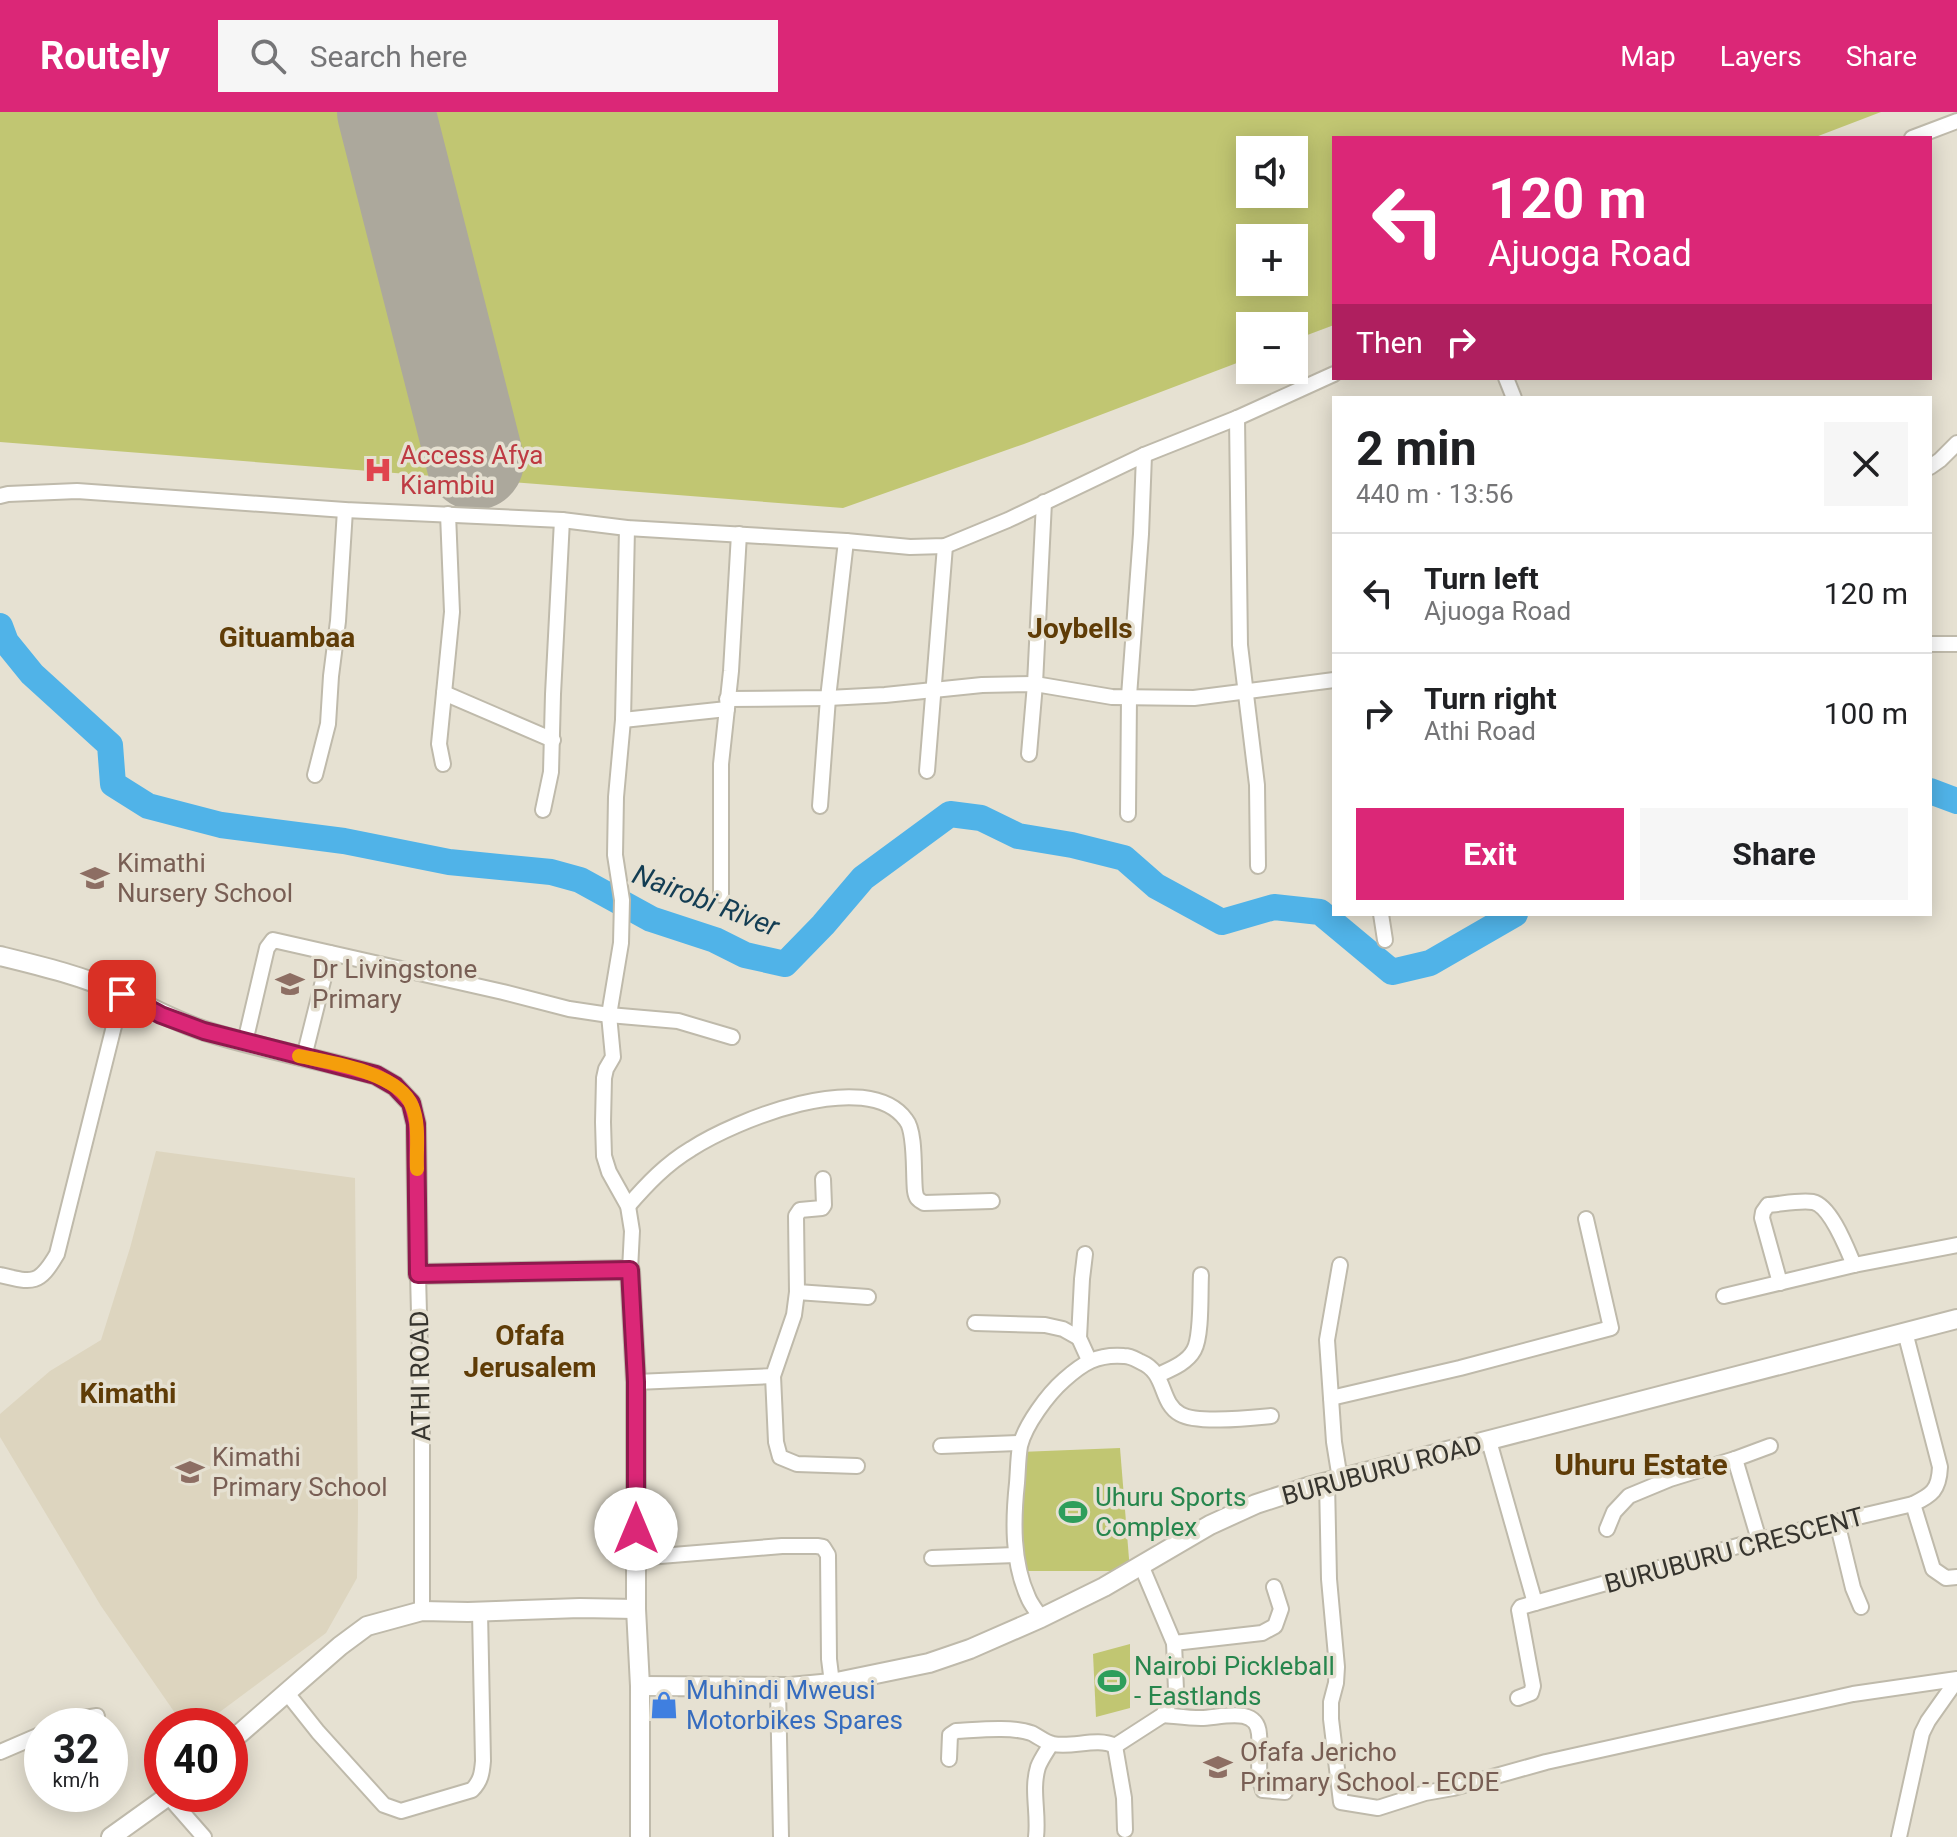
<!DOCTYPE html>
<meta charset="utf-8">
<style>
body{margin:0;font-family:Roboto,sans-serif;background:#f6f6f6;color:#202124;height:100vh;display:flex;flex-direction:column;font-size:30px;white-space:nowrap}
*{box-sizing:border-box;margin:0}
p{font-size:26px;color:#757577}
.icon{flex:none;width:44px;height:44px;fill:none;stroke:currentColor;stroke-width:2;stroke-linecap:round;stroke-linejoin:round}
.map{position:relative;flex:1;overflow:hidden}
.panel{position:absolute;left:1332px;top:284px;width:600px;height:520px;display:flex;flex-direction:column;background:#fff;border-radius:0px;box-shadow:0 4px 20px #0003}
.panel>*{flex:none}
.top-card{position:absolute;left:1332px;top:24px;width:600px;height:244px;border-radius:0px;box-shadow:0 4px 20px #0003;background:#db2777;color:#fff;overflow:hidden}
.tools{position:absolute;left:1236px;top:24px;display:grid;gap:16px}
.tools a{display:grid;place-items:center;width:72px;height:72px;border-radius:0px;background:#fff;box-shadow:0 4px 20px #0003;font-size:40px}
.speed{position:absolute;left:24px;top:1596px;display:flex;gap:16px;font-size:40px;font-weight:700;text-align:center}
.speed>*{display:grid;place-content:center;width:104px;height:104px;border-radius:50%;background:#fff;box-shadow:0 4px 20px #0003;line-height:1}
.speed small{font-size:20px;font-weight:400}
.speed .limit{border:12px solid #d22;background:#fff;color:#111}
.pin{position:absolute;display:grid;place-items:center;width:68px;height:68px;color:#fff;margin:-34px;border-radius:16px;box-shadow:0 4px 12px #0006}
.me{position:absolute;width:88px;margin:-44px;rotate:0deg;stroke-linejoin:round;filter:drop-shadow(0 0 6px #0008)}
.turn{display:flex;align-items:center;gap:28px;height:168px;padding:0 24px;font-size:36px}
.turn .icon{width:104px;height:104px;stroke-width:2.5}
.turn b{display:block;font-size:56px;line-height:68px}
.then{display:flex;align-items:center;height:76px;padding:0 24px;background:#0003;gap:16px;font-size:30px}
.round{display:grid;place-items:center;flex:none;width:84px;height:84px;border-radius:0px;background:#f6f6f6}
.head{display:flex;align-items:center;justify-content:space-between;height:136px;padding:0 24px}
h1{font-size:48px;font-weight:700;line-height:60px}
.button{display:flex;gap:16px;margin-top:auto;padding:16px 24px}
.button a{flex:1;height:92px;border-radius:0px;background:#db2777;color:#fff;font-size:32px;font-weight:700;line-height:92px;text-align:center}
.button a+a{background:#f6f6f6;color:#202124}
ul{padding:0;list-style:none}
li{display:flex;align-items:center;gap:24px;height:120px;padding:0 24px;border-top:2px solid #e0e0e0}
li div{flex:1}
li b{display:block;font-size:30px}
li em{font-style:normal}
header{display:flex;align-items:center;gap:48px;box-sizing:border-box;height:112px;padding:0 40px;background:#db2777;color:#fff}
header strong{font-size:38px}
nav{display:flex;gap:44px;margin-inline-start:auto;font-size:28px}
.search{width:560px;height:72px;background:#f6f6f6;display:flex;align-items:center;gap:20px;box-sizing:border-box;padding:0 28px;border-radius:0px;color:#757577;font-size:30px}
.map>svg:first-child{display:block}
.built{fill:#ddd5bf}
.green{fill:#c1c672;fill-rule:evenodd}
.lines{fill:none;stroke-linecap:round;stroke-linejoin:round}
.river{stroke:#50b3e8;stroke-width:26}
.runway{stroke:#aca89c;stroke-width:98}
.minor-casing{stroke:#bfbaab;stroke-width:18}
.tertiary-casing{stroke:#bfbaab;stroke-width:22}
.minor{stroke:#fff;stroke-width:14}
.tertiary{stroke:#fff;stroke-width:18}
.route-casing{stroke:#8e194d;stroke-width:20}
.route{stroke:#db2777;stroke-width:14}
.slow{stroke:#f59e0b;stroke-width:14}
.labels{text-anchor:middle;stroke-width:7;stroke-linejoin:round;paint-order:stroke}
.health-label{font-size:26px;fill:#be3a42;stroke:#e6e1d2;text-anchor:start}
.education-label{font-size:26px;fill:#785e54;stroke:#e6e1d2;text-anchor:start}
.street-label{font-size:26px;fill:#36342e;stroke:#e6e1d2}
.leisure-label{font-size:26px;fill:#27864d;stroke:#e6e1d2;text-anchor:start}
.shop-label{font-size:26px;fill:#366cbe;stroke:#e6e1d2;text-anchor:start}
.neighbourhood-label{font-size:28px;font-weight:bold;fill:#5f3c07;stroke:#e6e1d2}
.water-label{font-size:28px;font-style:italic;fill:#133d53;stroke:#e6e1d2}
.quarter-label{font-size:30px;font-weight:bold;fill:#5f3c07;stroke:#e6e1d2}
</style>
<header>
<strong>Routely</strong>
<div class="search"><svg class="icon" aria-label="search" viewBox="0 0 24 24"><circle cx="10" cy="10" r="6"/><path d="M15 15l6 6"/></svg>Search here</div>
<nav><a>Map</a><a>Layers</a><a>Share</a></nav>
</header>
<div class="map">
<svg width="1957" height="1725" viewBox="0 0 1957 1725">
<rect width="100%" height="100%" fill="#e6e1d2"/>
<path class="built" d="M156,1039L355,1066L358,1396L357,1466L326,1521L201,1614H184L101,1494L0,1325V1302L50,1259L101,1228L130,1136Z"/>
<g class="green">
<path d="M0,0H1881L1813,26H1334V213L1294,228V214H1250V246L1024,332L843,396L0,330ZM1250,38H1294V82H1250ZM1250,126H1294V170H1250Z"/>
<path d="M1120,1336L1130,1459H1020V1340Z"/>
<path d="M1130,1532V1596L1096,1605L1093,1542Z"/>
</g>
<g class="lines">
<g class="river">
<path d="M0,514L6,530L32,562L110,633L113,672L148,694L221,713L344,729L449,750L551,760L580,768L651,807L715,828L745,843L785,852L823,813L863,766L950,702L981,706L1018,724L1072,733L1124,746L1156,774L1222,810L1274,795L1320,800L1392,860L1430,851L1515,802"/>
<path d="M1930,679L1957,689"/>
</g>
<path class="runway" d="M386,0L475,349"/>
<defs>
<g id="minor">
<path d="M1912,26L1957,9"/>
<path d="M1506,266L1514,286"/>
<path d="M1237,306L1240,533L1257,673L1258,754"/>
<path d="M1930,355L1940,348L1957,331"/>
<path d="M0,384L8,382L77,379L345,398L562,408L627,416L846,429L910,435L945,434L1008,408L1144,343L1237,306L1334,262"/>
<path d="M627,416L623,608L616,685L615,743L622,788L621,831L609,903L613,945L606,957L604,966L603,1010L604,1044L609,1060L628,1094L632,1119L630,1158"/>
<path d="M1930,532H1957"/>
<path d="M444,581L553,628"/>
<path d="M727,587L828,586L885,583L982,573L1035,572L1112,585L1194,586L1334,568"/>
<path d="M623,608L727,597"/>
<path d="M1029,642L1035,572L1044,390"/>
<path d="M443,652L439,632L452,500L448,402"/>
<path d="M927,659L945,434"/>
<path d="M315,663L328,612L331,564L338,509L345,398"/>
<path d="M820,694L828,586L846,429"/>
<path d="M543,698L551,660L553,582L562,408"/>
<path d="M1128,702L1129,584L1141,422L1144,343"/>
<path d="M721,783V652L731,559L739,422"/>
<path d="M1381,802L1385,828"/>
<path d="M245,930L267,836L273,828L503,880L569,897L609,903L678,909L732,925"/>
<path d="M304,945L330,841"/>
<path d="M628,1094C647,1072 666,1052 691,1037C734,1009 867,954 906,1008C916,1020 913,1061 915,1079C916,1086 918,1088 924,1091L992,1089"/>
<path d="M1085,1142L1082,1167L1079,1226L1089,1248"/>
<path d="M1340,1153L1327,1228L1334,1330L1340,1367"/>
<path d="M418,1162L422,1321V1499"/>
<path d="M0,1163C33,1171 39,1173 57,1142L122,882"/>
<path d="M1780,1171L1762,1106L1763,1100L1768,1093C1782,1092 1799,1088 1813,1090C1831,1094 1847,1137 1854,1153"/>
<path d="M797,1180L796,1104L800,1098L822,1096L824,1093L823,1067"/>
<path d="M1724,1184L1854,1153L1957,1133"/>
<path d="M975,1211L1045,1213L1063,1217L1079,1226"/>
<path d="M1158,1263C1171,1257 1187,1251 1194,1238C1202,1224 1200,1180 1201,1163"/>
<path d="M773,1264L776,1330L780,1345L797,1352L857,1354"/>
<path d="M636,1270L773,1264L794,1203L797,1180L868,1185"/>
<path d="M1331,1286L1460,1256L1611,1216L1586,1107"/>
<path d="M1489,1329L1535,1491L1759,1428L1913,1392C1932,1383 1939,1378 1940,1355L1905,1220"/>
<path d="M941,1334L1020,1331"/>
<path d="M1735,1347L1770,1334"/>
<path d="M1327,1370L1329,1467L1337,1555L1336,1571L1331,1590V1607L1341,1690L1378,1696L1425,1681L1453,1676L1546,1650L1853,1582L1957,1567"/>
<path d="M1913,1392L1933,1457L1946,1466L1957,1465"/>
<path d="M1837,1410L1853,1476L1861,1495"/>
<path d="M1607,1417L1614,1400L1629,1384L1670,1367L1735,1347L1759,1428"/>
<path d="M636,1446L782,1434H817L823,1435L828,1443L829,1547L832,1571"/>
<path d="M932,1446L1016,1443"/>
<path d="M1041,1506C1037,1499 1031,1493 1028,1485C1012,1450 1013,1408 1017,1371C1018,1359 1018,1346 1020,1334C1025,1313 1048,1282 1064,1268C1083,1251 1097,1242 1124,1244C1131,1244 1135,1247 1141,1250C1167,1261 1159,1290 1180,1302C1197,1312 1250,1306 1271,1304"/>
<path d="M1174,1531L1262,1521L1275,1514L1281,1497L1274,1475"/>
<path d="M778,1576L781,1725"/>
<path d="M287,1581L318,1620L384,1693L401,1699L472,1678C481,1669 482,1661 483,1649L480,1500"/>
<path d="M1518,1586L1531,1581L1533,1574L1519,1498L1521,1495L1535,1491"/>
<path d="M1163,1603C1175,1604 1188,1606 1201,1606C1219,1606 1257,1593 1259,1622C1261,1641 1256,1661 1263,1678L1285,1680"/>
<path d="M62,1614L84,1606L97,1604"/>
<path d="M1115,1634L1124,1686L1125,1718"/>
<path d="M0,1640L42,1622"/>
<path d="M949,1647L950,1623L956,1619C977,1618 1011,1614 1031,1621C1038,1624 1046,1631 1053,1632C1073,1636 1097,1625 1115,1634L1163,1603L1176,1578L1174,1531L1141,1453"/>
<path d="M168,1684L204,1725"/>
<path d="M1036,1725C1039,1701 1031,1678 1038,1655C1041,1647 1047,1639 1051,1632"/>
<path d="M1899,1725L1922,1621L1928,1609L1957,1568"/>
</g>
<g id="tertiary">
<path d="M0,844C41,854 83,864 122,882C150,895 176,910 205,919C261,937 320,947 376,963L395,974L411,991L416,1012L418,1162L630,1158L636,1270V1497L640,1574V1725"/>
<path d="M640,1574L790,1575L832,1571L929,1551L970,1537L1041,1506L1104,1475L1210,1413L1256,1392L1308,1375L1957,1207"/>
<path d="M230,1630L340,1534L367,1514L422,1499L468,1500L580,1496L636,1497"/>
<path d="M111,1725L171,1682"/>
</g>
</defs>
<use href="#minor" class="minor-casing"/>
<use href="#tertiary" class="tertiary-casing"/>
<use href="#minor" class="minor"/>
<use href="#tertiary" class="tertiary"/>
</g>
<g class="lines">
<defs>
<path id="route" d="M122,882L161,903L204,919L376,963L395,974L411,991L416,1012L418,1162L630,1158L636,1270V1417"/>
</defs>
<use href="#route" class="route-casing"/>
<use href="#route" class="route"/>
<path class="slow" d="M299,944C331,951 398,960 412,994C420,1013 416,1037 417,1057"/>
</g>
<defs>
<symbol id="hospital-bare" viewBox="-9 -9 18 18"><path d="M-5-5h3v3.5h4V-5h3V5h-3V1.5h-4V5h-3Z" fill="#e0444e" stroke="#e6e1d2" stroke-width="2.5" paint-order="stroke"/></symbol>
<symbol id="school-bare" viewBox="-9 -9 18 18"><path d="M0-5L7-2L0 1L-7-2ZM-4 1L0 2.5L4 1V4Q0 6-4 4Z" fill="#8d6e63" stroke="#e6e1d2" stroke-width="2.5" paint-order="stroke"/></symbol>
<symbol id="stadium-bare" viewBox="-9 -9 18 18"><path d="M0-5a6.5 5 0 1 0 0 10a6.5 5 0 1 0 0-10ZM-3.5-1.8h7v3.6h-7Z" fill="#2e9e5b" stroke="#e6e1d2" stroke-width="2.5" paint-order="stroke"/></symbol>
<symbol id="shop-bare" viewBox="-9 -9 18 18"><path d="M-5-2.5h2.3a2.7 3.5 0 0 1 5.4 0H5L5.5 6h-11ZM-1.5-2.5h3a1.5 2.3 0 0 0-3 0Z" fill="#3f7fe0" stroke="#e6e1d2" stroke-width="2.5" paint-order="stroke"/></symbol>
</defs>
<g fill-rule="evenodd">
<use href="#hospital-bare" x="358" y="338" width="40" height="40"/>
<use href="#school-bare" x="75" y="746" width="40" height="40"/>
<use href="#school-bare" x="270" y="852" width="40" height="40"/>
<use href="#school-bare" x="170" y="1340" width="40" height="40"/>
<use href="#stadium-bare" x="1053" y="1380" width="40" height="40"/>
<use href="#stadium-bare" x="1092" y="1549" width="40" height="40"/>
<use href="#shop-bare" x="644" y="1573" width="40" height="40"/>
<use href="#school-bare" x="1198" y="1635" width="40" height="40"/>
</g>
<g class="labels">
<g class="health-label">
<text x="400" y="352">Access Afya<tspan x="400" dy="30">Kiambiu</tspan></text>
</g>
<g class="education-label">
<text x="117" y="760">Kimathi<tspan x="117" dy="30">Nursery School</tspan></text>
<text x="312" y="866">Dr Livingstone<tspan x="312" dy="30">Primary</tspan></text>
<text x="212" y="1354">Kimathi<tspan x="212" dy="30">Primary School</tspan></text>
<text x="1240" y="1649">Ofafa Jericho<tspan x="1240" dy="30">Primary School - ECDE</tspan></text>
</g>
<g class="street-label">
<text transform="translate(420 1264) rotate(-91)" y="9">ATHI ROAD</text>
<text transform="translate(1382 1358) rotate(-15)" y="9">BURUBURU ROAD</text>
<text transform="translate(1734 1438) rotate(-15)" y="9">BURUBURU CRESCENT</text>
</g>
<g class="leisure-label">
<text x="1095" y="1394">Uhuru Sports<tspan x="1095" dy="30">Complex</tspan></text>
<text x="1134" y="1563">Nairobi Pickleball<tspan x="1134" dy="30">- Eastlands</tspan></text>
</g>
<g class="shop-label">
<text x="686" y="1587">Muhindi Mweusi<tspan x="686" dy="30">Motorbikes Spares</tspan></text>
</g>
<g class="neighbourhood-label">
<text x="1080" y="526">Joybells</text>
<text x="287" y="535">Gituambaa</text>
<text x="530" y="1233">Ofafa<tspan x="530" dy="32">Jerusalem</tspan></text>
<text x="128" y="1291">Kimathi</text>
</g>
<g class="water-label">
<text transform="translate(706 788) rotate(21)" y="10">Nairobi River</text>
</g>
<g class="quarter-label">
<text x="1641" y="1363">Uhuru Estate</text>
</g>
</g>
</svg>
<div class="tools">
<a><svg class="icon" aria-label="sound" viewBox="0 0 24 24"><path d="M4 9h4l5-4v14l-5-4H4zM17 9q2 3 0 6"/></svg></a>
<a>+</a>
<a>−</a>
</div>
<div class="speed"><div>32<small>km/h</small></div><div class="limit">40</div></div>
<div class="pin" style="left:122px;top:882px;background:#d93025"><svg class="icon" aria-label="arrive" viewBox="0 0 24 24"><path d="M6 21V4h12l-3 4 3 4H6"/></svg></div>
<svg class="me" style="left:636px;top:1417px" viewBox="-20 -20 40 40"><circle r="19" fill="#fff"/><path d="M0-13L10 11 0 6-10 11z" fill="#db2777"/></svg>
<div class="top-card">
<div class="turn"><svg class="icon" aria-label="left" viewBox="0 0 24 24"><path d="M17 20v-9H6M10 6l-5 5 5 5"/></svg><div><b>120 m</b>Ajuoga Road</div></div>
<div class="then">Then<svg class="icon" aria-label="right" viewBox="0 0 24 24"><path d="M7 20v-9h11M14 6l5 5-5 5"/></svg></div>
</div>
<section class="panel">
<div class="head"><div><h1>2 min</h1><p>440 m · 13:56</p></div><a class="round"><svg class="icon" aria-label="close" viewBox="0 0 24 24"><path d="M6 6l12 12M18 6L6 18"/></svg></a></div>
<ul>
<li><svg class="icon" aria-label="left" viewBox="0 0 24 24"><path d="M17 20v-9H6M10 6l-5 5 5 5"/></svg><div><b>Turn left</b><p>Ajuoga Road</p></div><em>120 m</em></li>
<li><svg class="icon" aria-label="right" viewBox="0 0 24 24"><path d="M7 20v-9h11M14 6l5 5-5 5"/></svg><div><b>Turn right</b><p>Athi Road</p></div><em>100 m</em></li>
</ul>
<div class="button"><a>Exit</a><a>Share</a></div>
</section>
</div>
